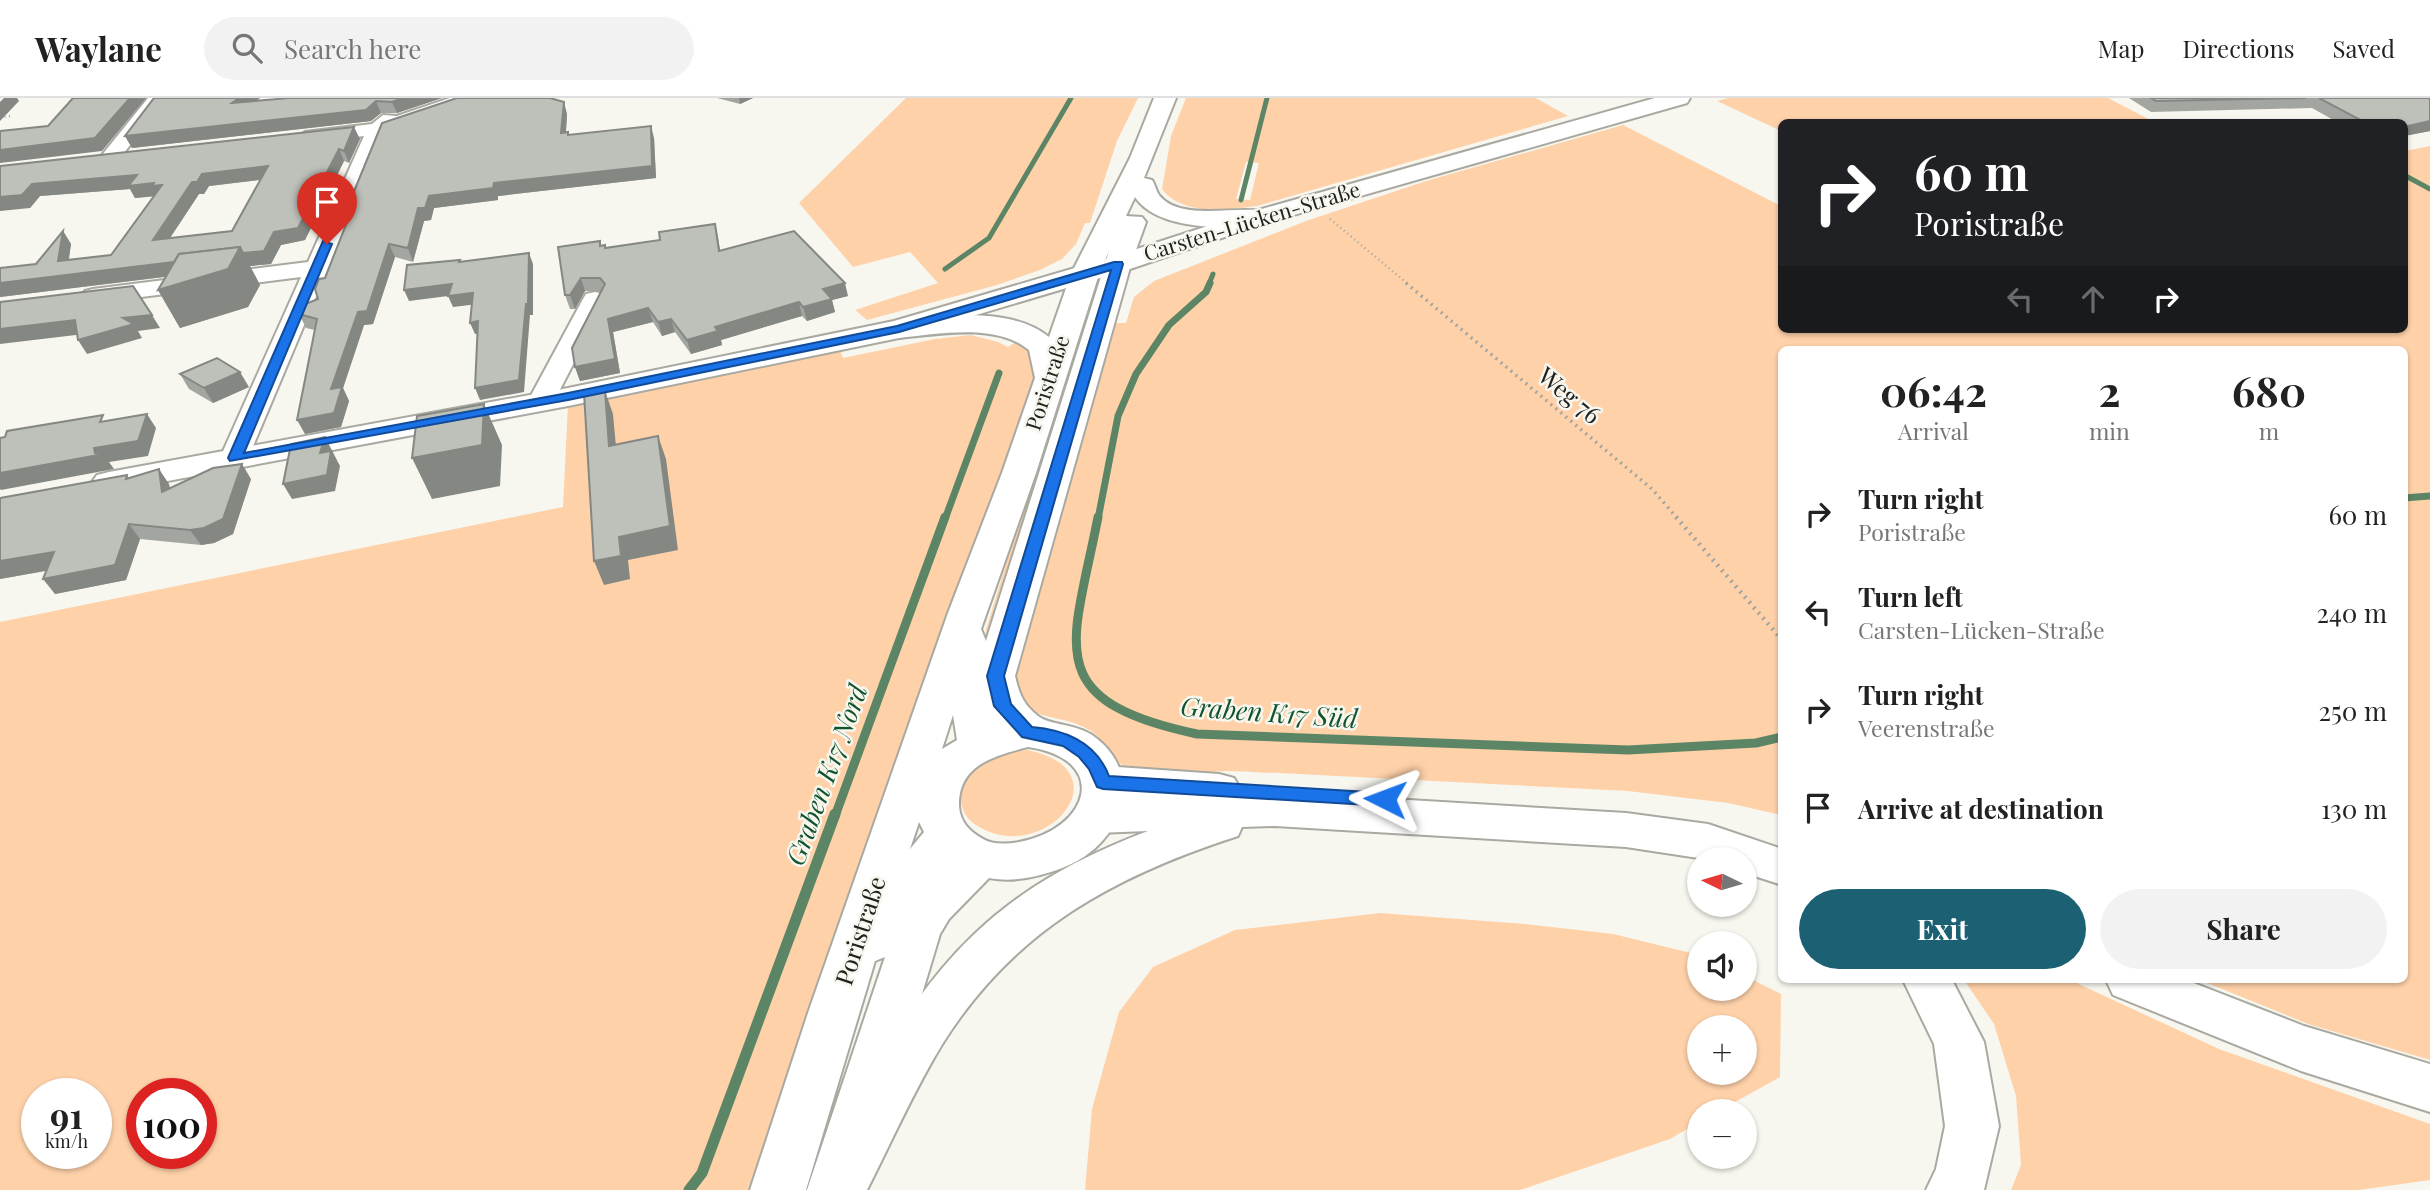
<!DOCTYPE html>
<meta charset="utf-8">
<style>
body{margin:0;font-family:"Playfair Display",serif;background:#f2f2f2;color:#222;height:100vh;display:flex;flex-direction:column;font-size:26px;white-space:nowrap}
*{box-sizing:border-box;margin:0}
p{font-size:23px;color:#767676}
.icon{flex:none;width:38px;height:38px;fill:none;stroke:currentColor;stroke-width:2;stroke-linecap:round;stroke-linejoin:round}
.map{position:relative;flex:1;overflow:hidden}
.panel{position:absolute;left:1778px;top:248px;width:630px;height:637px;display:flex;flex-direction:column;background:#fff;border-radius:10px;box-shadow:0 2px 5px #0004}
.panel>*{flex:none}
.banner{position:absolute;left:1778px;top:21px;width:630px;height:214px;border-radius:10px;box-shadow:0 2px 5px #0004;background:#202124;color:#fff;overflow:hidden}
.needle{width:46px;rotate:275deg}
.buttons{position:absolute;left:1687px;top:749px;display:grid;gap:14px}
.buttons a{display:grid;place-items:center;width:70px;height:70px;border-radius:50%;background:#fff;box-shadow:0 2px 5px #0004;font-size:35px}
.speed{position:absolute;left:21px;top:980px;display:flex;gap:14px;font-size:35px;font-weight:700;text-align:center}
.speed>*{display:grid;place-content:center;width:91px;height:91px;border-radius:50%;background:#fff;box-shadow:0 2px 5px #0004;line-height:1}
.speed small{font-size:18px;font-weight:400}
.speed .limit{border:10px solid #d22;background:#fff;color:#111}
.pin{position:absolute;display:grid;place-items:center;width:60px;height:60px;color:#fff;margin:-72px -30px;border-radius:50% 50% 50% 0;rotate:-45deg;box-shadow:0 0 7px #0007}
.pin .icon{rotate:45deg}
.me{position:absolute;width:77px;margin:-38px;rotate:273deg;stroke-linejoin:round;filter:drop-shadow(0 0 5px #0008)}
.turn{display:flex;align-items:center;gap:24px;height:147px;padding:0 21px;font-size:32px}
.turn .icon{width:91px;height:91px;stroke-width:2.5}
.turn b{display:block;font-size:49px;line-height:60px}
.lanes{display:flex;align-items:center;height:66px;padding:0 21px;background:#0003;justify-content:center;gap:35px;direction:ltr}
.lanes .off{opacity:.35}
.eta{display:flex;justify-content:space-evenly;align-items:center;height:119px;text-align:center}
.eta b{font-size:42px;font-weight:700;line-height:49px}
.button{display:flex;gap:14px;margin-top:auto;padding:14px 21px}
.button a{flex:1;height:80px;border-radius:42px;background:#1c6173;color:#fff;font-size:28px;font-weight:700;line-height:80px;text-align:center}
.button a+a{background:#f2f2f2;color:#222}
ul{padding:0;list-style:none}
li{display:flex;align-items:center;gap:21px;height:98px;padding:0 21px}
li div{flex:1}
li b{display:block;font-size:26px}
li em{font-style:normal}
header{display:flex;align-items:center;gap:42px;box-sizing:border-box;height:98px;padding:0 35px;background:#fff;border-bottom:2px solid #e0e0e0}
header strong{font-size:33px}
nav{display:flex;gap:38px;margin-inline-start:auto;font-size:24px}
.search{width:490px;height:63px;background:#f2f2f2;display:flex;align-items:center;gap:18px;box-sizing:border-box;padding:0 24px;border-radius:38px;color:#767676;font-size:26px}
.map>svg:first-child{display:block}
.green{fill:#fed1a9;fill-rule:evenodd}
.lines{fill:none;stroke-linecap:round;stroke-linejoin:round}
.stream-far3{stroke:#5c8566;stroke-width:5}
.stream-far2{stroke:#5c8566;stroke-width:7}
.stream-far1{stroke:#5c8566;stroke-width:9}
.stream{stroke:#5c8566;stroke-width:11}
.minor-casing{stroke:#a9a9a1;stroke-width:4}
.tertiary-casing{stroke:#a9a9a1;stroke-width:4}
.secondary-casing{stroke:#a9a9a1;stroke-width:4}
.motorway-casing{stroke:#a9a9a1;stroke-width:4}
.path-far2{stroke:#a4a59f;stroke-width:2.5;stroke-dasharray:1 3.5;stroke-linecap:butt}
.path-far1{stroke:#a4a59f;stroke-width:3.5;stroke-dasharray:2 4.5;stroke-linecap:butt}
.path{stroke:#a4a59f;stroke-width:4.5;stroke-dasharray:2 5;stroke-linecap:butt}
.minor{fill:#fff;fill-rule:evenodd}
.tertiary{fill:#fff;fill-rule:evenodd}
.secondary{fill:#fff;fill-rule:evenodd}
.motorway{fill:#fff;fill-rule:evenodd}
.wall{fill:#a3a6a0;fill-rule:evenodd}
.shaded-wall{fill:#848782}
.building{fill:#bdc1ba;stroke:#848782;stroke-width:2;fill-rule:evenodd}
.route{fill:#1a73e8;stroke:#114b97;stroke-width:2}
.labels{text-anchor:middle;stroke-width:5;stroke-linejoin:round;paint-order:stroke}
.far-street-label{font-size:21px;fill:#21221f;stroke:#f7f7ef}
.street-label{font-size:24px;fill:#21221f;stroke:#f7f7ef}
.water-label{font-size:26px;font-style:italic;fill:#10542c;stroke:#f7f7ef}
</style>
<header>
<strong>Waylane</strong>
<div class="search"><svg class="icon" aria-label="search" viewBox="0 0 24 24"><circle cx="10" cy="10" r="6"/><path d="M15 15l6 6"/></svg>Search here</div>
<nav><a>Map</a><a>Directions</a><a>Saved</a></nav>
</header>
<div class="map">
<svg width="2430" height="1092" viewBox="0 0 2430 1092">
<rect width="100%" height="100%" fill="#f7f7ef"/>
<g class="green">
<path d="M906,0H1138L1117,43L1090,125H1085L1076,146L1062,161L1040,172L997,187L867,222L855,212L938,185L910,154L853,169L799,105Z"/>
<path d="M1186,0H1536L1568,18L1257,108C1228,112 1182,118 1162,91L1171,38ZM1246,64L1259,65L1250,102L1236,101Z"/>
<path d="M1728,0H2108L2154,24H1782L1781,33L1717,3Z"/>
<path d="M1623,27L1781,108L1782,231H2404L2405,53L2430,48V962L2308,926L2200,882H2404V252H1782L1781,717L1728,705L1628,693L1279,675C1261,675 1243,673 1225,673C1191,675 1156,685 1124,668C1111,662 1104,641 1091,633C1056,611 1025,631 1013,579L1111,225H1126L1134,199L1154,183L1306,123L1426,83Z"/>
<path d="M1079,226H1084L1060,300L1047,360L981,564L986,532Z"/>
<path d="M971,237L998,244L1008,249L1019,242L1036,258L1041,278L759,1092H0V524L563,409L568,306L840,252L843,260L935,241ZM37,996H96V1055H37ZM142,996H201V1055H142Z"/>
<path d="M1027,652C1128,672 1044,771 976,727C949,710 963,676 985,662C998,654 1013,653 1027,652Z"/>
<path d="M1380,815L1525,826L1613,836L1699,857V891H1745V878L1781,896L1780,979L1719,1013H1699V1024L1670,1041L1520,1092H1085L1092,1011L1119,914L1153,869L1235,832ZM1699,929H1745V975H1699Z"/>
<path d="M1964,882H2070L2219,951L2430,1026V1082L2359,1092H2011L2021,1067L2016,998L1994,926Z"/>
</g>
<g class="lines">
<g class="stream-far3">
<path d="M2404,77L2430,91"/>
<path d="M1241,102L1267,0"/>
<path d="M945,171L989,140L1071,0"/>
<path d="M1209,186L1213,176"/>
</g>
<g class="stream-far2">
<path d="M2404,400L2430,398"/>
<path d="M945,421L999,275"/>
<path d="M1098,421L1118,318L1136,276L1169,227L1206,194L1210,185"/>
</g>
<g class="stream-far1">
<path d="M1098,419C1073,548 1038,602 1197,636L1628,652L1756,645L1782,639"/>
<path d="M835,718L945,419"/>
</g>
<path class="stream" d="M689,1092L702,1075L835,716"/>
<defs>
<g id="minor">
<path d="M148,0H167L116,65H102L99,61L102,57Z"/>
<path d="M450,0H477L475,4L385,35L248,360L244,366L234,368L224,366L220,360L301,179L93,205L85,203L81,198L85,193L93,191L308,164L364,38L312,44L302,38L305,34L372,26L383,17L397,18Z"/>
<path d="M595,194L604,196L607,201L554,303L550,309L541,311L532,309L528,303L583,201L586,196Z"/>
</g>
<path id="tertiary" d="M1655,0H1690L1687,5L1269,124L1127,172L899,240L568,308L109,394L97,391L92,384L97,377L109,374L568,290L894,223L1109,160L1251,114Z"/>
<path id="secondary" d="M1154,0H1176L1144,80L1152,82C1155,86 1156,93 1159,97C1181,125 1240,106 1269,114L1273,119L1269,124C1233,133 1157,133 1135,99L1126,118L1142,119L1146,124L1131,166L1015,578C1019,595 1023,607 1038,618C1049,627 1076,626 1092,637C1148,676 1122,745 1067,768C1043,778 1015,785 989,780L949,821L940,836L863,1092H807L885,859L875,863L806,1092H750L809,912L948,515L1002,375L1035,280L1029,252C996,225 939,236 899,240L889,237L885,231L889,225L899,222C945,218 1010,208 1049,239L1071,176L1130,60ZM1109,153L1105,166L986,543L981,531L1036,375L1099,176ZM953,617L957,642L942,651ZM1028,649C1111,661 1090,731 1019,744C1007,746 993,747 983,741C969,733 960,724 959,708C958,667 994,658 1028,649ZM919,724L924,734L910,751Z"/>
<g id="motorway">
<path d="M1103,668L1219,676L1234,680L1241,692L1239,696L1275,694L1626,715L1708,726L1782,751V787L1745,775V761H1705L1626,749L1275,728L1242,729L1238,738C1114,778 1014,832 943,945C914,992 892,1043 867,1092H809C822,1061 840,1032 856,1003C931,863 997,790 1148,733L1097,735L1082,730L1075,718L1082,706L1108,701L1088,695L1082,684L1088,673Z"/>
<path d="M1903,882H1952L1984,944L1999,1028L1984,1092H1926L1936,1071L1945,1028L1934,946Z"/>
<path d="M2106,882H2186L2304,928L2430,966V1014L2301,973L2113,897Z"/>
</g>
</defs>
<use href="#minor" class="minor-casing"/>
<use href="#tertiary" class="tertiary-casing"/>
<use href="#secondary" class="secondary-casing"/>
<use href="#motorway" class="motorway-casing"/>
<g class="path-far2">
<path d="M0,19L13,18"/>
<path d="M1330,121L1408,186"/>
</g>
<path class="path-far1" d="M1406,185L1652,391L1678,421"/>
<path class="path" d="M1676,419L1782,542"/>
<use href="#minor" class="minor"/>
<use href="#tertiary" class="tertiary"/>
<use href="#secondary" class="secondary"/>
<use href="#motorway" class="motorway"/>
</g>
<g class="wall">
<path d="M154,0H260L256,3L289,0H442L397,15H381L371,23L132,50L125,38Z"/>
<path d="M457,0H553H552L567,16L566,34L569,37L654,40L656,80L498,98V102L434,110L431,122L424,123L413,164L395,159L373,226L364,227L343,290L349,303L341,329L305,336L315,232L306,230L299,216L318,201L325,180Z"/>
<path d="M717,0H753L740,6Z"/>
<path d="M2129,0H2430V33L2404,38V24H2337L2312,10L2151,14Z"/>
<path d="M360,41L349,65L344,63L305,142L281,147L271,166L250,168L260,187L248,209L180,230L158,192L165,179L0,199V170L36,166L63,133L71,146L69,162L111,157L154,98L135,100L130,91L40,98L30,110L0,68ZM260,82L232,133L170,140L199,96H204L209,88Z"/>
<path d="M715,126L720,153L848,198L832,202L835,214L807,223L802,218L721,242L722,247L691,256L675,234L662,238L653,224L613,234L620,275L580,283L575,269L601,193H585L575,211H570L565,197L601,148L605,150L660,142Z"/>
<path d="M180,276L249,289L213,305L189,291Z"/>
<path d="M127,377L129,380L169,386L170,390L251,381L233,436L214,445L201,447L140,441L126,482L55,496L46,473L0,481Z"/>
</g>
<g class="shaded-wall">
<path d="M4,0H17L19,3L0,23V4Z"/>
<path d="M130,0H146L102,53L0,65V52Z"/>
<path d="M239,0H260L238,17L232,5Z"/>
<path d="M403,0H442L397,15L392,4Z"/>
<path d="M739,0H753L740,6Z"/>
<path d="M376,3L381,15L371,23L132,50L125,38Z"/>
<path d="M564,4L567,16L565,47L561,35Z"/>
<path d="M2430,23V33L2404,38V29Z"/>
<path d="M651,28L654,40L656,80L498,98V102L434,110L431,122L424,123L413,164L408,150L418,110L429,98L494,85Z"/>
<path d="M354,29L360,41L349,65L344,53Z"/>
<path d="M339,51L344,63L305,142L281,147L271,166L250,168L260,187L248,209L180,230L158,192L227,171L0,199V185L240,149L274,134Z"/>
<path d="M268,68L274,80L209,88L204,96H199L160,155L153,142L192,84L202,76Z"/>
<path d="M137,77L154,85L162,87L157,98L135,100L130,91L40,98L30,110L0,113V99L32,86Z"/>
<path d="M715,126L718,139L722,166L719,153Z"/>
<path d="M63,133L71,146L66,176L58,163Z"/>
<path d="M389,146L395,159L373,226L364,227L343,290L349,303L341,329L305,336L297,322L358,214Z"/>
<path d="M529,155L533,166V217H530L524,294L480,302L475,290Z"/>
<path d="M581,180L585,193L575,211L570,197Z"/>
<path d="M845,185L848,198L832,202L835,214L807,223L803,209L823,191Z"/>
<path d="M452,186L473,195L478,206L453,209L448,198L409,203L404,192Z"/>
<path d="M799,204L802,218L721,242L722,247L691,256L687,242L715,229Z"/>
<path d="M648,210L653,224L613,234L620,275L580,283L575,269L608,221Z"/>
<path d="M152,217L160,230L138,233L142,240L87,256L78,242L123,220Z"/>
<path d="M671,221L675,234L662,238L658,224Z"/>
<path d="M75,222L84,236L0,246V231Z"/>
<path d="M478,223L482,235L475,236L470,225Z"/>
<path d="M240,274L249,289L213,305L204,290Z"/>
<path d="M605,293L613,316L618,371L609,348Z"/>
<path d="M484,306L502,347L500,388L432,401L412,360Z"/>
<path d="M147,316L156,330L148,358L109,364L114,371L1,392L0,391V375L95,355L94,350Z"/>
<path d="M658,338L666,361L678,452L628,462L630,481L604,487L594,463L619,439Z"/>
<path d="M325,339L340,368L335,393L292,401L283,386L320,355Z"/>
<path d="M242,366L251,381L233,436L214,445L201,447L190,432Z"/>
<path d="M159,371L169,386L172,409L162,394Z"/>
<path d="M129,426L140,441L126,482L55,496L43,481Z"/>
<path d="M54,454L66,469L0,481V463Z"/>
</g>
<g class="building">
<path d="M73,0H130L95,40L0,52V33L48,28Z"/>
<path d="M154,0H239L232,5L289,0H403L392,4L376,3L366,12L125,38Z"/>
<path d="M457,0H550L564,4L561,35L568,34V37L651,28L652,68L494,85L493,90L429,98L425,110H418L408,150L389,146L367,213L358,214L331,291L342,289L334,315L297,322L317,221L299,216L303,207L318,201L315,191L319,181L325,180L347,124L341,125L382,25Z"/>
<path d="M2151,0H2306L2156,3Z"/>
<path d="M2319,0H2430V23L2404,29V24H2364Z"/>
<path d="M354,29L344,53L339,51L298,130L274,134L264,153L243,155L240,149L179,156L174,164L0,185V170L36,166L63,133L58,163L111,157L162,87L152,88L154,85L128,88L137,77L32,86L22,97L0,99V68ZM268,68L232,133L153,142L192,84H197L202,76Z"/>
<path d="M715,126L719,153L794,133L845,185L823,191L832,201L803,209L799,204L715,229L718,233L687,242L671,221L658,224L648,210L608,221L615,261L575,269L572,250L605,186L600,180H581L570,197H565L558,149L600,143V148L605,147V150L660,142L659,134Z"/>
<path d="M240,149L228,171L158,192L179,156Z"/>
<path d="M529,155L528,206H526L519,282L475,290L478,223L470,225L473,195L448,198L452,186L404,192L407,167L460,162L459,164Z"/>
<path d="M133,188L152,217L123,220L134,226L78,242L75,222L0,231V204Z"/>
<path d="M217,260L240,274L204,290L180,276Z"/>
<path d="M605,293L609,348L658,338L670,428L619,439L621,458L594,463L584,295Z"/>
<path d="M484,306L482,347L412,360L417,318Z"/>
<path d="M147,316L138,343L94,350L95,355L104,356L0,375V340L5,339L7,333L103,317L100,324Z"/>
<path d="M325,339L320,355L331,353L327,377L283,386L291,346Z"/>
<path d="M242,366L223,421L204,430L190,432L129,426L115,467L43,481L54,454L0,463V400L127,377L126,381L159,371L162,394L213,370Z"/>
</g>
<path class="route" d="M323,143L332,146L244,355L568,295L897,228L1114,164H1122L1123,166L1004,578L1011,606L1032,629C1066,632 1096,644 1109,678L1385,695L1391,697L1394,701L1391,706L1385,708L1103,691L1097,689L1089,671L1079,659L1063,648L1022,639L994,608L987,578L1111,172L899,234L568,302L230,363L228,360Z"/>
<g class="labels">
<g class="far-street-label">
<text transform="translate(1252 124) rotate(-17)" y="7">Carsten-Lücken-Straße</text>
<text transform="translate(1048 285) rotate(-72)" y="7">Poristraße</text>
</g>
<g class="street-label">
<text transform="translate(1569 298) rotate(40)" y="8">Weg 76</text>
<text transform="translate(861 833) rotate(-72)" y="8">Poristraße</text>
</g>
<g class="water-label">
<text transform="translate(1269 615) rotate(4)" y="9">Graben K17 Süd</text>
<text transform="translate(827 677) rotate(-70)" y="9">Graben K17 Nord</text>
</g>
</g>
</svg>
<div class="buttons">
<a><svg class="needle" viewBox="-14 -14 28 28"><path d="M0-13l5 13h-10z" fill="#e53935"/><path d="M0 13l5-13h-10z" fill="#767676"/></svg></a>
<a><svg class="icon" aria-label="sound" viewBox="0 0 24 24"><path d="M4 9h4l5-4v14l-5-4H4zM17 9q2 3 0 6"/></svg></a>
<a>+</a>
<a>−</a>
</div>
<div class="speed"><div>91<small>km/h</small></div><div class="limit">100</div></div>
<div class="pin" style="left:327px;top:146px;background:#d93025"><svg class="icon" aria-label="arrive" viewBox="0 0 24 24"><path d="M6 21V4h12l-3 4 3 4H6"/></svg></div>
<svg class="me" style="left:1385px;top:701px" viewBox="-20 -20 40 40"><path d="M0-17L14 15 0 8-14 15z" fill="#1a73e8" stroke="#fff" stroke-width="4"/></svg>
<div class="banner">
<div class="turn"><svg class="icon" aria-label="right" viewBox="0 0 24 24"><path d="M7 20v-9h11M14 6l5 5-5 5"/></svg><div><b>60 m</b>Poristraße</div></div>
<div class="lanes"><svg class="icon off" aria-label="left" viewBox="0 0 24 24"><path d="M17 20v-9H6M10 6l-5 5 5 5"/></svg><svg class="icon off" aria-label="ahead" viewBox="0 0 24 24"><path d="M12 20V5M6 11l6-6 6 6"/></svg><svg class="icon" aria-label="right" viewBox="0 0 24 24"><path d="M7 20v-9h11M14 6l5 5-5 5"/></svg></div>
</div>
<section class="panel">
<div class="eta">
<div><b>06:42</b><p>Arrival</p></div>
<div><b>2</b><p>min</p></div>
<div><b>680</b><p>m</p></div>
</div>
<ul>
<li><svg class="icon" aria-label="right" viewBox="0 0 24 24"><path d="M7 20v-9h11M14 6l5 5-5 5"/></svg><div><b>Turn right</b><p>Poristraße</p></div><em>60 m</em></li>
<li><svg class="icon" aria-label="left" viewBox="0 0 24 24"><path d="M17 20v-9H6M10 6l-5 5 5 5"/></svg><div><b>Turn left</b><p>Carsten-Lücken-Straße</p></div><em>240 m</em></li>
<li><svg class="icon" aria-label="right" viewBox="0 0 24 24"><path d="M7 20v-9h11M14 6l5 5-5 5"/></svg><div><b>Turn right</b><p>Veerenstraße</p></div><em>250 m</em></li>
<li><svg class="icon" aria-label="arrive" viewBox="0 0 24 24"><path d="M6 21V4h12l-3 4 3 4H6"/></svg><div><b>Arrive at destination</b></div><em>130 m</em></li>
</ul>
<div class="button"><a>Exit</a><a>Share</a></div>
</section>
</div>
